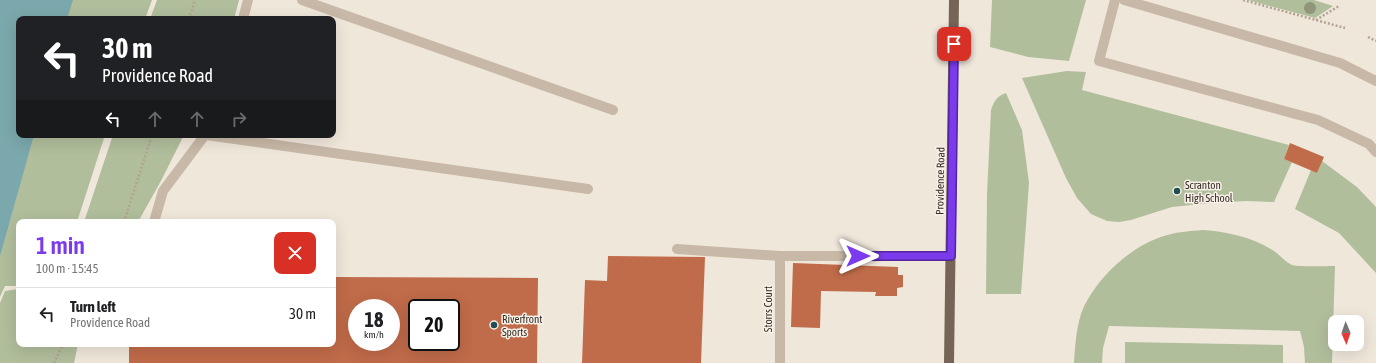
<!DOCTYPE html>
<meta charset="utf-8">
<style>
body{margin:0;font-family:"Asap Condensed",sans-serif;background:#f6f6f6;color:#202124;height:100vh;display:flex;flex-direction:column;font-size:15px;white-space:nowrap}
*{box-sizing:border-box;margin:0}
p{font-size:13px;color:#757577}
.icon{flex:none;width:22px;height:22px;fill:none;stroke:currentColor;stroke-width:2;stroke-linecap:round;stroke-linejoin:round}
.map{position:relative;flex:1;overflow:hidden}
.sheet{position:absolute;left:16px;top:219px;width:320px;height:128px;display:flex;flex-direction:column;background:#fff;border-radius:8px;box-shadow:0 4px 16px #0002}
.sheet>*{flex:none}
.banner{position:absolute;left:16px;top:16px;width:320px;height:122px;border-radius:8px;box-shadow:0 4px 16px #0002;background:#202124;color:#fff;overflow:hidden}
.needle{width:26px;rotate:178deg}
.fabs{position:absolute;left:1328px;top:315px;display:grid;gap:8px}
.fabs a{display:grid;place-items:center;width:36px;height:36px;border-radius:8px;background:#fff;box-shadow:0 4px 16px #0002;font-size:20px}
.speed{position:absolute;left:348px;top:299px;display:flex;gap:8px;font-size:20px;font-weight:700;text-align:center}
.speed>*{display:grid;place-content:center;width:52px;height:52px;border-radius:50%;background:#fff;box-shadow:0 4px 16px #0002;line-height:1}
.speed small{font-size:10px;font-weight:400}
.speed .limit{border:2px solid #111;border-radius:6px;background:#fff;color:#111}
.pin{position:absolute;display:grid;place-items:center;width:34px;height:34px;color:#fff;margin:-17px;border-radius:8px;box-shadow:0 2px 6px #0006}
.me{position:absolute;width:44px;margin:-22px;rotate:90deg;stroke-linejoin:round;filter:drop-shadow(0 0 3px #0008)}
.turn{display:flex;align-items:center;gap:14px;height:84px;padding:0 20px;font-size:18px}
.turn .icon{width:52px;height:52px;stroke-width:2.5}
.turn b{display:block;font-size:28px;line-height:34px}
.lanes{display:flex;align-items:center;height:38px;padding:0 20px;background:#0003;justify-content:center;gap:20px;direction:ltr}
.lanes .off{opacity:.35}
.round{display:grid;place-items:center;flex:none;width:42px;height:42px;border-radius:8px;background:#f6f6f6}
.summary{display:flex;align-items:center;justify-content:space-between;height:68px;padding:0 20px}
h1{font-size:24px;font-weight:600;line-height:30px;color:#7c3aed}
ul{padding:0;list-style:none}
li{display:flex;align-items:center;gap:12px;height:52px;padding:0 20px;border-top:1px solid #e0e0e0}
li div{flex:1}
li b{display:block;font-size:15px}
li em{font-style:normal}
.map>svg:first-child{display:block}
.green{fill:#b1be9c}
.water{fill:#7ba8ac}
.building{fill:#c06b49;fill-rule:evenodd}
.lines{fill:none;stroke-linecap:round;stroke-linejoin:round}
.path{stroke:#b3a292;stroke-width:2.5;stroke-dasharray:2 2;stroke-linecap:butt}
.minor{stroke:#c8b8a7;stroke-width:10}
.major{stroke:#766459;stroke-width:10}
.tree{fill:#90957b}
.route-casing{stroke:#51269a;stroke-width:10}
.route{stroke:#7c3aed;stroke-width:7}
.poi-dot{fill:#1f4e54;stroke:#f8f1e7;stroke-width:1.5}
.labels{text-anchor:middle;stroke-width:3;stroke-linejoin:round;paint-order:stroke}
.street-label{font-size:11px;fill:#352c27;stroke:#f8f1e7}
.poi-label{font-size:11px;fill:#352c27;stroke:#f8f1e7;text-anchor:start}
</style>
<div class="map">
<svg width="1376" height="363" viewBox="0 0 1376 363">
<rect width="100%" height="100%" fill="#f0e7db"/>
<g class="green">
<path d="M72,0H152L145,19H65Z"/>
<path d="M157,0H239L234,19H150Z"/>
<path d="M992,0H1086L1069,61L1028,57L990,47Z"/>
<path d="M1248,0H1314L1333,6L1315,18Z"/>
<path d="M1067,71L1086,72L1082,90L1289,145L1284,159L1292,162L1274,202L1246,201L1210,203L1172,207L1131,220L1119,222L1107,221L1091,214L1077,198L1066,178L1022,78Z"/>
<path d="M1006,93L1022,130L1029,183L1021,294H986L987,194L991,110C994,101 997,96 1006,93Z"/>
<path d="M21,135H105L77,222H19V286H5L0,297V189Z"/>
<path d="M113,135H184L162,179L138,222H84Z"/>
<path d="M1322,161L1357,187L1376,207V273L1339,233L1295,209L1311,170L1317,173Z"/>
<path d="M1203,230C1228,232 1253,237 1274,251C1280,255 1285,262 1292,265C1296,267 1328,266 1335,266L1332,363H1305L1304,347L1300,331L1109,326L1103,348L1102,363H1074C1075,347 1076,330 1081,314C1093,281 1130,246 1164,236C1176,232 1190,231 1203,230Z"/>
<path d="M19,289V344H78L74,363H0V303L5,291Z"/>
<path d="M1125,342L1283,345V363H1125Z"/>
</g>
<path class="water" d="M0,0H73L67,19H19V135H34L0,256Z"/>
<g class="building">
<path d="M1290,143L1324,157L1317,173L1284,159Z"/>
<path d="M608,256L705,257L701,363H582L585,280L607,281Z"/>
<path d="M793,263L898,267V275H903V287L897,288V296H875L876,292L821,291L820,328L791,327Z"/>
<path d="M333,277L538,278L537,363H129V344H333ZM357,308H391V342H357ZM417,308H451V342H417Z"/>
</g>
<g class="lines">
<g class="path">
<path d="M1243,0L1345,28"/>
<path d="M189,19L195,0"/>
<path d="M1316,20L1339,6"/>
<path d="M1368,37L1376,41"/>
<path d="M124,222L152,135"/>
<path d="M54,363L63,344"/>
</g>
<g class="minor">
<path d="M302,0L613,110"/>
<path d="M1115,0L1099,61L1318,120L1369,144L1376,152"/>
<path d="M1124,0L1340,63L1376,81"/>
<path d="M243,19L248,0"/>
<path d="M206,135L588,189"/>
<path d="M154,222L163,191L205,135"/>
<path d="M677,249L780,256H951"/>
<path d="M780,363V256"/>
</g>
<path class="major" d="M949,363L954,0"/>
</g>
<circle class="tree" cx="1310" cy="8" r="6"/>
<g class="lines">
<defs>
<path id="route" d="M858,256H951L954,44"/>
</defs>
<use href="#route" class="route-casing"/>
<use href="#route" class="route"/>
</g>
<g class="poi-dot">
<circle cx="1177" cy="191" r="4"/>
<circle cx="494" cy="325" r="4"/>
</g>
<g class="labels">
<g class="street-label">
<text transform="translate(940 181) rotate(-89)" y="4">Providence Road</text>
<text transform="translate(768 309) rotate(-90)" y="4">Storrs Court</text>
</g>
<g class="poi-label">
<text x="1185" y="189">Scranton<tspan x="1185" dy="13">High School</tspan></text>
<text x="502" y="323">Riverfront<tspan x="502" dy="13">Sports</tspan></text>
</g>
</g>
</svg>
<div class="fabs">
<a><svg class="needle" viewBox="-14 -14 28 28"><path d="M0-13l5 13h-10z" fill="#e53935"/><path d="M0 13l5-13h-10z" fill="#757577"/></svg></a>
</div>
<div class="speed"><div>18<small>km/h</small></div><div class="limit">20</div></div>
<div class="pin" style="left:954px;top:44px;background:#d93025"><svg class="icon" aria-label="arrive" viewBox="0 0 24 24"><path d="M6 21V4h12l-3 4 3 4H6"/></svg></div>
<svg class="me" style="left:858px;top:256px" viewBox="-20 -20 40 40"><path d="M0-17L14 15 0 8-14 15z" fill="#7c3aed" stroke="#fff" stroke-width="4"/></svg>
<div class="banner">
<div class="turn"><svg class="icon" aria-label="left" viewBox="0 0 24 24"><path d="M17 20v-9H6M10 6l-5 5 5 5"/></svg><div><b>30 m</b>Providence Road</div></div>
<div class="lanes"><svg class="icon" aria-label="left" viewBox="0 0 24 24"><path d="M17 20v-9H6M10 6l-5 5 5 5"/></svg><svg class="icon off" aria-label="ahead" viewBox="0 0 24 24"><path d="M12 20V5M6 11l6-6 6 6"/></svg><svg class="icon off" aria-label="ahead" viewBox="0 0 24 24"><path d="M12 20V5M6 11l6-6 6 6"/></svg><svg class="icon off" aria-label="right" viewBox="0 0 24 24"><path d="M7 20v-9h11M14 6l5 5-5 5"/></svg></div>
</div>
<section class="sheet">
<div class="summary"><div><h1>1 min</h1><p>100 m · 15:45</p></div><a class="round" style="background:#d93025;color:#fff"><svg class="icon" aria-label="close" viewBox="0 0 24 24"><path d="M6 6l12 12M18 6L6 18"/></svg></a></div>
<ul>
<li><svg class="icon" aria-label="left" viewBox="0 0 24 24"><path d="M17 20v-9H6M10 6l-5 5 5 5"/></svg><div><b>Turn left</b><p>Providence Road</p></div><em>30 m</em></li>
</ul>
</section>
</div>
